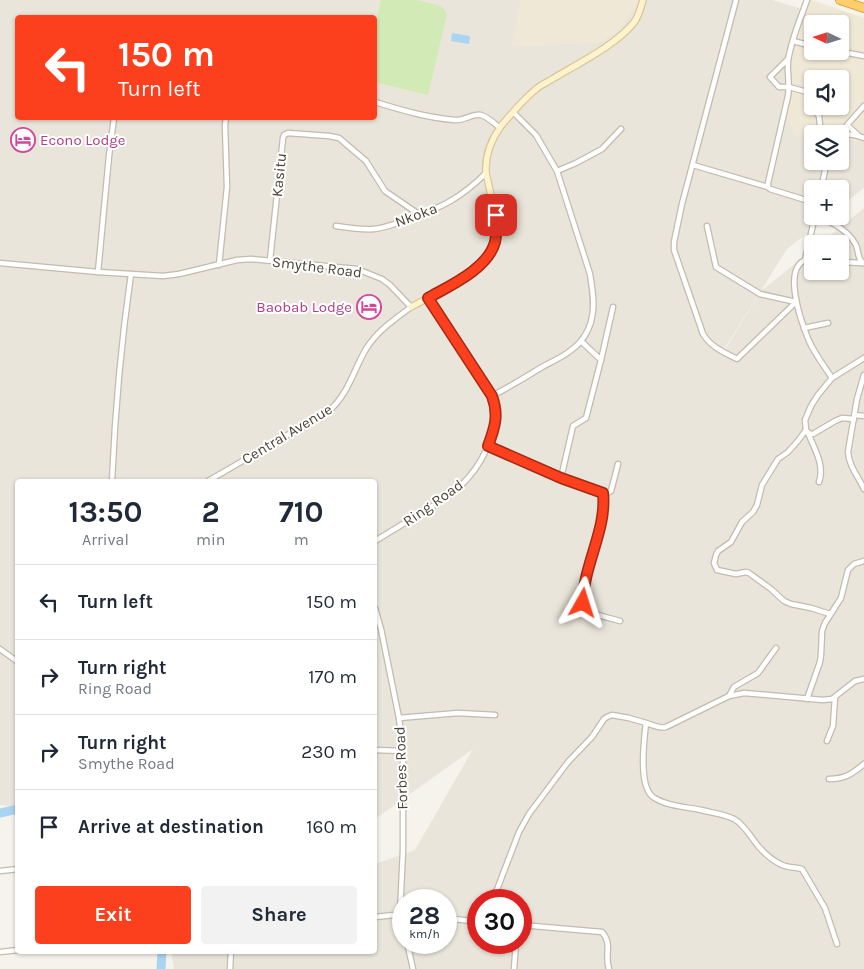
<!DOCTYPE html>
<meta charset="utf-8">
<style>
body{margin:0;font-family:Karla,sans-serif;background:#f2f2f3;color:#1f2937;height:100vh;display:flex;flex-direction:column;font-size:19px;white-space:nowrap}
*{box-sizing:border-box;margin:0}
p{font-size:16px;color:#747a83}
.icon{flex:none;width:28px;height:28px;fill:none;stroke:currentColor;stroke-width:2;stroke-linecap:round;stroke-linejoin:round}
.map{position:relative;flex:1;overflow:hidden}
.details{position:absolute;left:15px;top:479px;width:362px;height:475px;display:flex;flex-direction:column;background:#fff;border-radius:5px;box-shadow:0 1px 4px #0004}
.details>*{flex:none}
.top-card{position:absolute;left:15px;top:15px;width:362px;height:105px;border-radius:5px;box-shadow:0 1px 4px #0004;background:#fc3f1d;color:#fff;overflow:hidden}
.needle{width:32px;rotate:274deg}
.controls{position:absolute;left:804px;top:15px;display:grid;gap:10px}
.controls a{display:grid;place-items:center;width:45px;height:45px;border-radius:5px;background:#fff;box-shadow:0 1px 4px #0004;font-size:25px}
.speed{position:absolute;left:392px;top:889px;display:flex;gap:10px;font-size:25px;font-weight:700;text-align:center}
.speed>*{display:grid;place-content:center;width:65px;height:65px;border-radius:50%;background:#fff;box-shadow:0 1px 4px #0004;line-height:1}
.speed small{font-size:12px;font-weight:400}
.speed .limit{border:8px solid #d22;background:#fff;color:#111}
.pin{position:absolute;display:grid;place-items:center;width:42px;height:42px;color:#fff;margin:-21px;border-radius:10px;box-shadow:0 2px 8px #0006}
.me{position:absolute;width:55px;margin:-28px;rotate:6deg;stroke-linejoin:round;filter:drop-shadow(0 0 4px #0008)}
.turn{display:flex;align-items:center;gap:18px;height:105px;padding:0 20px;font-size:22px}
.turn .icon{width:65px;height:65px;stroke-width:2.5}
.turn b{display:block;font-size:35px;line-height:42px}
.eta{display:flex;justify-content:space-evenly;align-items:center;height:85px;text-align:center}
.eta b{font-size:30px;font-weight:700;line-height:35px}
.action{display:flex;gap:10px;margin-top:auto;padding:10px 20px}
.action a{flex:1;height:58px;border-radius:5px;background:#fc3f1d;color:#fff;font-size:20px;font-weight:700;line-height:58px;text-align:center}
.action a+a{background:#f2f2f3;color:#1f2937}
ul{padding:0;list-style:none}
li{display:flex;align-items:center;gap:15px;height:75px;padding:0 20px;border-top:1px solid #e0e1e3}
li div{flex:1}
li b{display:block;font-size:19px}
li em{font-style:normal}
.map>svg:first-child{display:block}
.residential{fill:#eae5da;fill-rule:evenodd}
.education{fill:#efe8d6;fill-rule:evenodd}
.green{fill:#d2eab5}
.water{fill:#a9d4f2}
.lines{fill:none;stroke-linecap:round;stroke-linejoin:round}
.river{stroke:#a9d4f2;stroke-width:9}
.street-casing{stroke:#c2bbae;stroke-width:7}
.secondary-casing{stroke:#d6c79b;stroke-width:8}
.highway-casing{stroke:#e0a43c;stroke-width:10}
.street{stroke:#fff;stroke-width:4.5}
.secondary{stroke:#fff3cd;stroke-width:5.5}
.highway{stroke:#ffcf6e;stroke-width:8}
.route-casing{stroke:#a42913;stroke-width:12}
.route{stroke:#fc3f1d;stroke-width:9}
.labels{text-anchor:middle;stroke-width:4;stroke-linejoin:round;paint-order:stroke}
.hotel-label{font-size:15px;fill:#b23c85;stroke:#fff;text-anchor:start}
.street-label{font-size:15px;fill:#4b4439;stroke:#fff}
</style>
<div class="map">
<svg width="864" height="969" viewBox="0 0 864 969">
<rect width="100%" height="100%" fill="#f6f3ec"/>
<path class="residential" d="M0,0H772L864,27V188L840,207V189H812V216H829L787,249L720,356L723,353L761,291L812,250V271H840V244H820L864,208V969H174L171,951H375V864L415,850L473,749L375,819V481H18L17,807L0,805ZM18,18H375V118H18ZM812,24H840V51H812ZM812,79H840V106H812ZM812,134H840V161H812ZM404,900H446V942H404ZM479,900H521V942H479Z"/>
<g class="education">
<path d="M521,0H638L637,4L617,33L598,43L512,46Z"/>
<path d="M804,0H812L864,18V142L840,139V134H812V137L796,135L787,118L789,51ZM812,24H840V51H812ZM812,79H840V106H812Z"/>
</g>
<path class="green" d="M381,0H416L441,6L447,14L428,95L375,82V28Z"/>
<path class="water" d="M452,33L470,36L469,44L451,41Z"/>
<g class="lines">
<g class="river">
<path d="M0,813L18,809"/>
<path d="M161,969L162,951"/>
</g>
<defs>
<g id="street">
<path d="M736,0L682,204L674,242V250L703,334C711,347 723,352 737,359L796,302"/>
<path d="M807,0C800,20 791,40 788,61C787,72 790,84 788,96L768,183V187L770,189L812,202"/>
<path d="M793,41L812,46"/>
<path d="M838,51L864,56"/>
<path d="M788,59L770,77L779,87H789L807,92L811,107L819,116L821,134"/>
<path d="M375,102C401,110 428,118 455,120C464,121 473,113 481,115C488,117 494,123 500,128"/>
<path d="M840,136C849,133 856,135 864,138"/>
<path d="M859,136L847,125L864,106"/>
<path d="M693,165L768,187"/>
<path d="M557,171L576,163L602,149L621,129"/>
<path d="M821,189L827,161"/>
<path d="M818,216C833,223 848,230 856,245C859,252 857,258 863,263"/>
<path d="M336,226C349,228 361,230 374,229C386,228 397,223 408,219C441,208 461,198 486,173"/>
<path d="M707,226L716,267L760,294L796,302"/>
<path d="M270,260L283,138L284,135L288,133L329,136L339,138L366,161L385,191L420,215"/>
<path d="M805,260C782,270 802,324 809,341C815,354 824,366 832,378"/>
<path d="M812,261L805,260L815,216"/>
<path d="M840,262L863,263"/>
<path d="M0,263L98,272L163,276L179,274L237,260L251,259L357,269L382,279L390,285L411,307C395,319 377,331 366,349C353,371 349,393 329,411L208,481"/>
<path d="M219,265L227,187L225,125L226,118"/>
<path d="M98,272L109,156L114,118"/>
<path d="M804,328L828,323"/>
<path d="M581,341L601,360L613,307"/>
<path d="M864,375L857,399L848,452C849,466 858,476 864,489"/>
<path d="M492,396C509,387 526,377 542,367C555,360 571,353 581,341C586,335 591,325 592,317C595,303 592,288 590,274L557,171L536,135L513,112"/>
<path d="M855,415L864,416"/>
<path d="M806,430L810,434H813L835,421L842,418L854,419"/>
<path d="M808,433C814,448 825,465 819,482"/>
<path d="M488,446L561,478L603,493H607L611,491L618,464"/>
<path d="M561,478L573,426L586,418L601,360"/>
<path d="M112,481C115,412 121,343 131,274"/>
<path d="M603,493C604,501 605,508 603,516C599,534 573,597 587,609C594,616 611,618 620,621"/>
<path d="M375,541C390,532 406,522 421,513C438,503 455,493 468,478C478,467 486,452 491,438C496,422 498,412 492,396L428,298"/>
<path d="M375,608L381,629L399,718L403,751V850L400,913L404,930"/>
<path d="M830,614L811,608L791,604L784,601L771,589L749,573L746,572L736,574L717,570L714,563L716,555L718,551L731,542L742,522L753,512L757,505L762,485L778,459L788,452L797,442L806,430L805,420L811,406L818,395L832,378L864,358"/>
<path d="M0,649L18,662"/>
<path d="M729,696L734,687L758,673L776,648"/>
<path d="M807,699L820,662L821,654L822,631L825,623L841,598L848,570L854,564L864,561"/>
<path d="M399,718L458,713L495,715"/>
<path d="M646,723C653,725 659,729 666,727L729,696L744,693L823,700L832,699L855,681L864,679"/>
<path d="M827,741L833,726L835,697"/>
<path d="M375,750L403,751"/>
<path d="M829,779C845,779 852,774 864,764"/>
<path d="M0,871L18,869"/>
<path d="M493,900L519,832L529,814L568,762L592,737L604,719L607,717L612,715L629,718L646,723C644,740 638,786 653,797C666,806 686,807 701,810C712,813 724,814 734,819C745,825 751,838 759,847C765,854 772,860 780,864C787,868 795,867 802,869L825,908L837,944"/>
<path d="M375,917L404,914"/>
<path d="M446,918L479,922"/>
<path d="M521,925L602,932C613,944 604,955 609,969"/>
<path d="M407,942L413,969"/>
<path d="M0,952L18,950"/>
<path d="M230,969L231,951"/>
<path d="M514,969L516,942"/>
</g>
<path id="secondary" d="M411,307C433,295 469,278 485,260C502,239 496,215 490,191C489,185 487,179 486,172C485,156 491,140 501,126C511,114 523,100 535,90C540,85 548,82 554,78C579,63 618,44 635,21C639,15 641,7 643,0"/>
<path id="highway" d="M840,0L864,8"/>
</defs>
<use href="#street" class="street-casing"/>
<use href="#secondary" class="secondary-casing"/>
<use href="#highway" class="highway-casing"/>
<use href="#street" class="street"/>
<use href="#secondary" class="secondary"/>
<use href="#highway" class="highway"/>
</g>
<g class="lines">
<defs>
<path id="route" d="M496,215C496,224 497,234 495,242C488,269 449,286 428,298L492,396C499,415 495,427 488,446L561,478L603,493C607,530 583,565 583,603"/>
</defs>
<use href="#route" class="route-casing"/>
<use href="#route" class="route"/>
</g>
<defs>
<symbol id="hotel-ring" viewBox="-11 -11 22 22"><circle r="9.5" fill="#fff" stroke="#d1479c" stroke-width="1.5"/><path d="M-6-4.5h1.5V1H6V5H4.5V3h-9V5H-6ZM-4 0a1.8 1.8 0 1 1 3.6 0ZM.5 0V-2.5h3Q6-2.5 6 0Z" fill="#d1479c"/></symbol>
</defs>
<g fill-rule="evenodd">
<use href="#hotel-ring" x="9" y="126" width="28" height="28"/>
<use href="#hotel-ring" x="355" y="293" width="28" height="28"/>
</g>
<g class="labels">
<g class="hotel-label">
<text x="40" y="145">Econo Lodge</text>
<text x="352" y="312" text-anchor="end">Baobab Lodge</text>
</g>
<g class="street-label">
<text transform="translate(279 175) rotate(-84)" y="5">Kasitu</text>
<text transform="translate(416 215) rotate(-20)" y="5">Nkoka</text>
<text transform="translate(317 267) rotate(7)" y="5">Smythe Road</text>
<text transform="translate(287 434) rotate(-31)" y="5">Central Avenue</text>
<text transform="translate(433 503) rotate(-35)" y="5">Ring Road</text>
<text transform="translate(401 768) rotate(-92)" y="5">Forbes Road</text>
</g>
</g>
</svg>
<div class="controls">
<a><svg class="needle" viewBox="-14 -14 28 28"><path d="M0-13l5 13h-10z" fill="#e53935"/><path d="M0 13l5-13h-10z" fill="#747a83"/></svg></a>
<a><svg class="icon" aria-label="sound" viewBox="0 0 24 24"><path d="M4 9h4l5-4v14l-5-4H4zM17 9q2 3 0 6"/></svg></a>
<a><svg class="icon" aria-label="layers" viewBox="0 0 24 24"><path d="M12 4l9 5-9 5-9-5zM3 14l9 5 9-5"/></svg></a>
<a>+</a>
<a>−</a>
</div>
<div class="speed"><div>28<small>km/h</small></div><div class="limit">30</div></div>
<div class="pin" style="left:496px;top:215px;background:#d93025"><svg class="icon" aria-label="arrive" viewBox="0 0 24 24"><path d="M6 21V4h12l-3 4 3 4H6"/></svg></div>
<svg class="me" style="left:583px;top:603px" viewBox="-20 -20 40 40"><path d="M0-17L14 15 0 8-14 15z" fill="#fc3f1d" stroke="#fff" stroke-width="4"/></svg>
<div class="top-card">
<div class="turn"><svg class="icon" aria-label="left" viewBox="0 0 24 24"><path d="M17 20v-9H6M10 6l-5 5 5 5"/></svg><div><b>150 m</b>Turn left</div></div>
</div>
<section class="details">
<div class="eta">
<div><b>13:50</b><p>Arrival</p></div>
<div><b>2</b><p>min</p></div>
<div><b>710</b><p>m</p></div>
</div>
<ul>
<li><svg class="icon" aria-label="left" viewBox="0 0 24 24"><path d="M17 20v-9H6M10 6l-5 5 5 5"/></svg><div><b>Turn left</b></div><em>150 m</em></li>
<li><svg class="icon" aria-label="right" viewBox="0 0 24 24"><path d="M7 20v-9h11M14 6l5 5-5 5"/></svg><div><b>Turn right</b><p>Ring Road</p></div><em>170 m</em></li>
<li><svg class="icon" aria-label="right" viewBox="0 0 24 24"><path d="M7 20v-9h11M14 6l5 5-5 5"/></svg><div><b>Turn right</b><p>Smythe Road</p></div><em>230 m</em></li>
<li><svg class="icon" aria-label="arrive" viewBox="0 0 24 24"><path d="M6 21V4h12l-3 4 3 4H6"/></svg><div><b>Arrive at destination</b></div><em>160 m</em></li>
</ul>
<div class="action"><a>Exit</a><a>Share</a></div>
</section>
</div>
